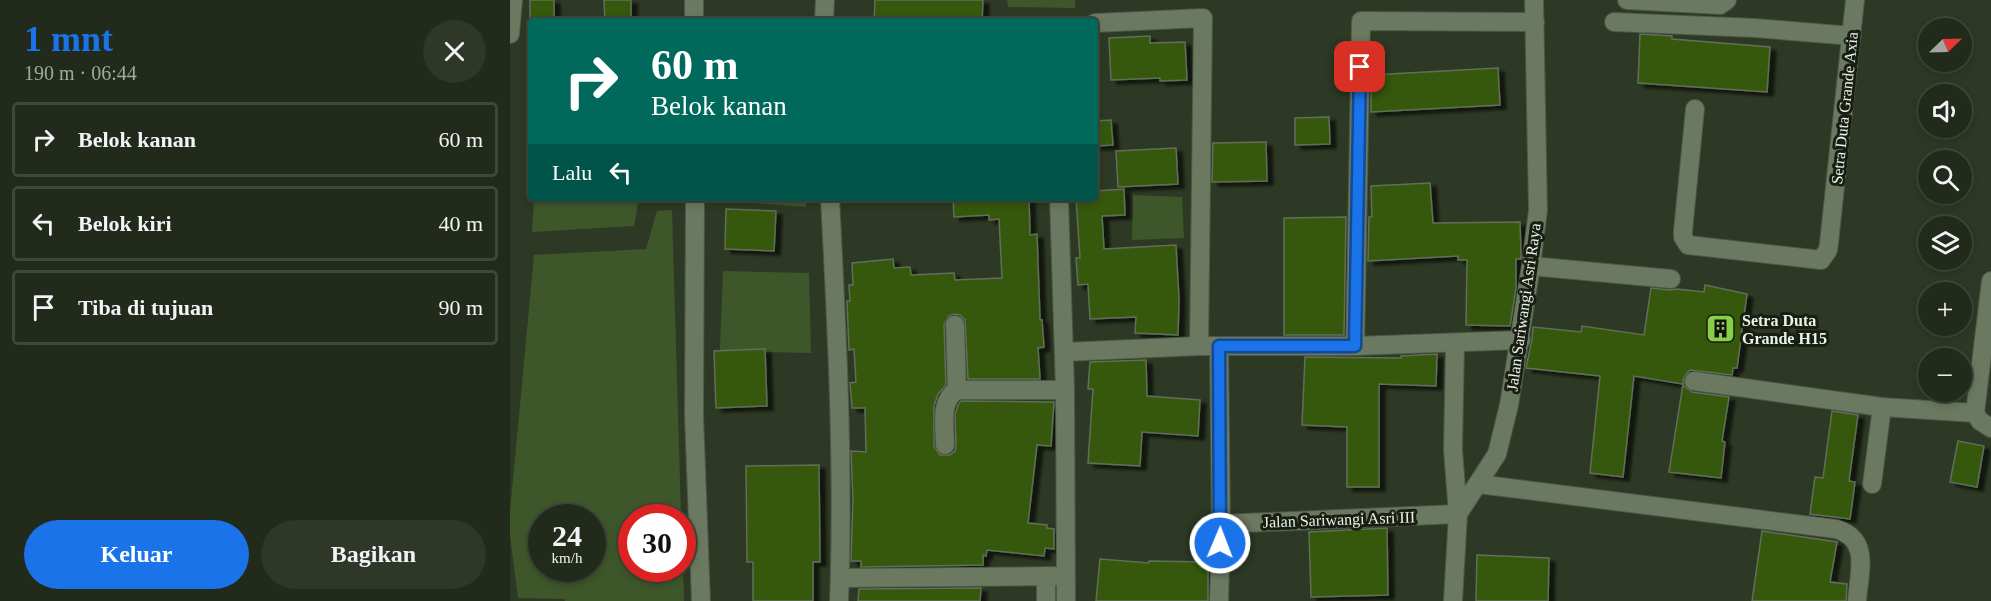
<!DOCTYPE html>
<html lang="id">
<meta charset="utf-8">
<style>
body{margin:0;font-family:Georgia,serif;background:#2e3728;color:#f1f3f6;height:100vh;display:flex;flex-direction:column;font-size:22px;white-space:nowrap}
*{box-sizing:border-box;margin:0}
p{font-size:20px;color:#a2a7a3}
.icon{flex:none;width:33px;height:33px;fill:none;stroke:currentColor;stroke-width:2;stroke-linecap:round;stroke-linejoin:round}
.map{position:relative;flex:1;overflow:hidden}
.drawer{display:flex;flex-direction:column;background:#222b1b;width:510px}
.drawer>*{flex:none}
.top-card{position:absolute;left:18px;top:18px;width:570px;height:183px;border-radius:6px;box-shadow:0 3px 9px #0003,0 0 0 2px #3f473a;background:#00695c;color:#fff;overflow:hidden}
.needle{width:39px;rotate:67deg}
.controls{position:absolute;left:1408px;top:18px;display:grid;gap:12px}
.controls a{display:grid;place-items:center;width:54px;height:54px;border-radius:50%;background:#222b1b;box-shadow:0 3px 9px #0003,0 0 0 2px #3f473a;font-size:30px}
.speed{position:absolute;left:18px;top:504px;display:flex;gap:12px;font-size:30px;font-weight:700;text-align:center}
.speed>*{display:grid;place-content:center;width:78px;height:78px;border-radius:50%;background:#222b1b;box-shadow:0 3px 9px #0003,0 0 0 2px #3f473a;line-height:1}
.speed small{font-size:15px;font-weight:400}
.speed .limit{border:9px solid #d22;background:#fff;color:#111}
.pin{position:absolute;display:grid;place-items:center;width:51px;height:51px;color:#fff;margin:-26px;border-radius:12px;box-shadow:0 3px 9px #0006}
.me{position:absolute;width:66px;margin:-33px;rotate:1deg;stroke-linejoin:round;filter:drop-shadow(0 0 4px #0008)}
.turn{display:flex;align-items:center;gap:21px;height:126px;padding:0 24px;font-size:27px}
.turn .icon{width:78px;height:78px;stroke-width:2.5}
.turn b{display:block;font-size:42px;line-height:51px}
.then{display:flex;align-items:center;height:57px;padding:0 24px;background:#0003;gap:12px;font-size:22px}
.round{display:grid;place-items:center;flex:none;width:63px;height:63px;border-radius:32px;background:#2e3728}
.headline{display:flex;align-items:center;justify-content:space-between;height:102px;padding:0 24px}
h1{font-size:36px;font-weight:600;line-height:45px;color:#1a73e8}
.cta{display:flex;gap:12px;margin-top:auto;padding:12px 24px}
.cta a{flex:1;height:69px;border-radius:36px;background:#1a73e8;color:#fff;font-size:24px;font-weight:600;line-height:69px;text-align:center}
.cta a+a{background:#2e3728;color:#f1f3f6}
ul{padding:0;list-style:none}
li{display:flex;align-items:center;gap:18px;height:75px;margin:0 12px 9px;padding:0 12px;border:3px solid #3f473a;border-radius:6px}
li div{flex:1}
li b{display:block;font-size:22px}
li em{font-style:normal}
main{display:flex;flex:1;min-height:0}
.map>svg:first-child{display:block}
.green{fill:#3e572a;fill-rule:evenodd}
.building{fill:#34580d;stroke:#616f58;stroke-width:1.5;filter:url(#shadow)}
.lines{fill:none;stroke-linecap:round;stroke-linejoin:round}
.minor-casing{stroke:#4d5745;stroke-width:20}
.minor{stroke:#6b7961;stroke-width:18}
.route-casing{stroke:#114b97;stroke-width:15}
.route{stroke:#1a73e8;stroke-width:10}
.labels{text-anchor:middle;stroke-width:6;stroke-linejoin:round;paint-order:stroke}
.street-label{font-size:16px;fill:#ebf3e6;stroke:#191e15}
.poi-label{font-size:16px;font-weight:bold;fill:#ebf3e6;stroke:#191e15;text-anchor:start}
</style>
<main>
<section class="drawer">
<div class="headline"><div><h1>1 mnt</h1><p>190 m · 06:44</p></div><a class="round"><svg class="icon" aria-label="close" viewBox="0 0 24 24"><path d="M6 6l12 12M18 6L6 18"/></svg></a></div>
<ul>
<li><svg class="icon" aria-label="right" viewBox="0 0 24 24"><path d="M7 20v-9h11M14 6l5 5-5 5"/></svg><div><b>Belok kanan</b></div><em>60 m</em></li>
<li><svg class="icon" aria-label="left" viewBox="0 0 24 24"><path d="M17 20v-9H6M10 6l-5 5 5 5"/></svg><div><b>Belok kiri</b></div><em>40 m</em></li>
<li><svg class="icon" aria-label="arrive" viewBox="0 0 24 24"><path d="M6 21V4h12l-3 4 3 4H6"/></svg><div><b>Tiba di tujuan</b></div><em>90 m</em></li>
</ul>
<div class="cta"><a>Keluar</a><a>Bagikan</a></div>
</section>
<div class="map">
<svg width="1481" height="601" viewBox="0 0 1481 601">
<defs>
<filter id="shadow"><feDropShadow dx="6" dy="4" stdDeviation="1.5" flood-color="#0009"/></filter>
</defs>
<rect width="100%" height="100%" fill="#2d3924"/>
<g class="green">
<path d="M497,0H565V8L498,7Z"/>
<path d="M623,195L672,197L674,238L622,240Z"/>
<path d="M24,198H129L124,226L22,232Z"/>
<path d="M207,198H296V207L207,200Z"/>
<path d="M162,210L171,517L122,518V568H172L173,560L174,601H55V599L8,598L0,535V512L24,255L136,249L147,211ZM32,518H82V568H32Z"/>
<path d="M213,271L299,273L301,353L210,351Z"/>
</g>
<g class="building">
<rect x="20" y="0" width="24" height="21"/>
<path d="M94,0H121V21H95Z"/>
<path d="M365,0H473L472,21H364Z"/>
<path d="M1130,34L1162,36V39L1260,47L1257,92L1128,83Z"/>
<path d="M640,36V43L675,42L677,80L650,81V78L601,80L599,38Z"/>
<path d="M988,68L990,105L861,112V75Z"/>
<path d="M819,117L820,144L785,145V118Z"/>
<path d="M601,120L603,145L585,146V121Z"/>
<path d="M756,142L757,181L702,182L703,143Z"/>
<path d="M666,148L668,184L608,187L606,151Z"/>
<path d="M920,183L923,223L1010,222L1011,255V259H1006V288L1000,326L956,325L957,260H948V256L858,261L859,217H862L861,186Z"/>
<path d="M614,189L615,215L592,216L594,249L666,245L669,299L668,335L625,333L626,317L580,319L578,284L568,285L566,258H570L566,198H585V191Z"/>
<path d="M443,198H519L520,235L527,234L530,320H532L534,347L528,348L530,379H458L455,320L450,315L444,314L439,316L434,325L436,385L428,394L424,406V446L430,455H440L445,451L446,445L445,415L448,405L451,401L544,402L541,446L527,445L518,523L537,525V528L544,529V549L535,548L534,556L477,550L476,556L473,555V565L351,567V561H341L343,499L341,451L356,452L355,408H342L340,383L346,382L344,349L339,350L337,301H340L339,285H343L342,263L383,259L384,268L400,267L401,275L444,273L445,280L492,278L489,219L479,220V215L444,217Z"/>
<path d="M216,209L266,211L264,251L215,249Z"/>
<path d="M836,217L834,335H774V218Z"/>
<path d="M1195,285L1237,294L1227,368H1223L1222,375L1180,370L1176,374L1173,380L1174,386L1182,392L1219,397L1212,441L1215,442L1211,478L1159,472L1173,384L1124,376L1113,477L1080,473L1090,376L1016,368L1022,340L1023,327L1071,332L1072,326L1134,335L1141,288L1160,290L1167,289L1194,292Z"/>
<path d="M255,349L257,406L206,408L204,351Z"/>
<path d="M927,354L926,386L869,384V487H837V427L792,425L795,357L891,358V356Z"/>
<path d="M636,360L637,396L690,400L688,436L632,432L630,466L578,463L583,389H578L580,362Z"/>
<path d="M1322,411L1348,415L1339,481L1345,482L1340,519L1300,514L1305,477L1313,478Z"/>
<path d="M1448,441L1474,446L1467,487L1440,482Z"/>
<path d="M309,465L310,562H303V601H243V562H237L236,466Z"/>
<path d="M877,528L878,595L801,597L799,532Z"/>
<path d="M1252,531L1327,542L1320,582L1337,584L1336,601H1242Z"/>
<path d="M967,555L1039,558L1038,601H966Z"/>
<path d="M590,559L639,563V561L698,562V601H586Z"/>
<path d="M471,588L470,601H348L349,589Z"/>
</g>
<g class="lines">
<defs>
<g id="minor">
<path d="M1117,0L1210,5L1217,0"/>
<path d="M184,21V0"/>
<path d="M314,21L315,0"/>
<path d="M1104,22L1245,28L1342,36"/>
<path d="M585,23L693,18L689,346"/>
<path d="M0,34L3,0"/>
<path d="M1185,109L1173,231V237L1178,245L1311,260L1318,250L1319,243L1345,0"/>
<path d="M185,198L184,416L191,601"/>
<path d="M320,198C327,332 334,466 329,601"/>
<path d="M549,198L555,390L556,601"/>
<path d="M1021,266L1161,279"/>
<path d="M1481,281L1465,413L1470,421L1481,428"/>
<path d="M845,346L851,21L1025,22"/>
<path d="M554,352L689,346H845L1011,340"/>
<path d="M1184,381L1372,407L1465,413"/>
<path d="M447,390H555"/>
<path d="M435,445C435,426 429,401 447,390L445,325"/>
<path d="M968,484L1326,529C1361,539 1349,572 1347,601"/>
<path d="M1362,484L1372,407"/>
<path d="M711,524L948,514L943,450L945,343"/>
<path d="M536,576V601"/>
<path d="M330,578L555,576"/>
<path d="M709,601L711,524L709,346"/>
<path d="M943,601L948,514L987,454L999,405L1021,266L1028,210L1024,0"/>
</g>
</defs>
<use href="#minor" class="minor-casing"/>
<use href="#minor" class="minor"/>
</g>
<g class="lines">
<defs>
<path id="route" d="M710,543L709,346H845L850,67"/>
</defs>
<use href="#route" class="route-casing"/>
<use href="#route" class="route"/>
</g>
<defs>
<symbol id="building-square" viewBox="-11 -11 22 22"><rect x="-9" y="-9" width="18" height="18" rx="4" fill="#88cf49" stroke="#191e15"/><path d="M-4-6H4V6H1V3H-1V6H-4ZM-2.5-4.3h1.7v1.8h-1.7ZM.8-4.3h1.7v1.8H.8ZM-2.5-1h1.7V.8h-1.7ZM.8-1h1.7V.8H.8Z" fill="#111"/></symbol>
</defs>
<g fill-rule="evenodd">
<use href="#building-square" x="1194" y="312" width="33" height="33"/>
</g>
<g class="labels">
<g class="street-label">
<text transform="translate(1334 108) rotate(-84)" y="6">Setra Duta Grande Axia</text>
<text transform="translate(1013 307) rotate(-82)" y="6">Jalan Sariwangi Asri Raya</text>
<text transform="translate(829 519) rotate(-2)" y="6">Jalan Sariwangi Asri III</text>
</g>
<g class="poi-label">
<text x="1232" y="326">Setra Duta<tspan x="1232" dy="18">Grande H15</tspan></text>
</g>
</g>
</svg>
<div class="controls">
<a><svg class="needle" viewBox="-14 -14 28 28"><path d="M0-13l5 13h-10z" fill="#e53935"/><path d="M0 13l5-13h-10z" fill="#a2a7a3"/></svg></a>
<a><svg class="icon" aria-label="sound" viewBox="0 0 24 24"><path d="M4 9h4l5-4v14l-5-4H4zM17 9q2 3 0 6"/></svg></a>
<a><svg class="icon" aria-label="search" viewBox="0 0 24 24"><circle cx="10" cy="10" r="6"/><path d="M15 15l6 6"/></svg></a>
<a><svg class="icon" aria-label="layers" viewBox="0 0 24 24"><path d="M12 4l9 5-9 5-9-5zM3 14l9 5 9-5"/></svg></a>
<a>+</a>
<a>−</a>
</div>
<div class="speed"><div>24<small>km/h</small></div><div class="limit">30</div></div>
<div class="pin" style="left:850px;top:67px;background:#d93025"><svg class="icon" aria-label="arrive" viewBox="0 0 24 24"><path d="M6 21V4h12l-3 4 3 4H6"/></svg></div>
<svg class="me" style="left:710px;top:543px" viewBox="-20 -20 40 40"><circle r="17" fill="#1a73e8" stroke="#fff" stroke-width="3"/><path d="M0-11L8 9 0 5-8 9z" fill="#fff"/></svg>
<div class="top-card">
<div class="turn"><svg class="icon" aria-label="right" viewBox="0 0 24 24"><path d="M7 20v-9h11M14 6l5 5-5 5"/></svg><div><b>60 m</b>Belok kanan</div></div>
<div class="then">Lalu<svg class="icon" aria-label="left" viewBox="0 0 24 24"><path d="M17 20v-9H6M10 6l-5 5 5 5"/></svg></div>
</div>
</div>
</main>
